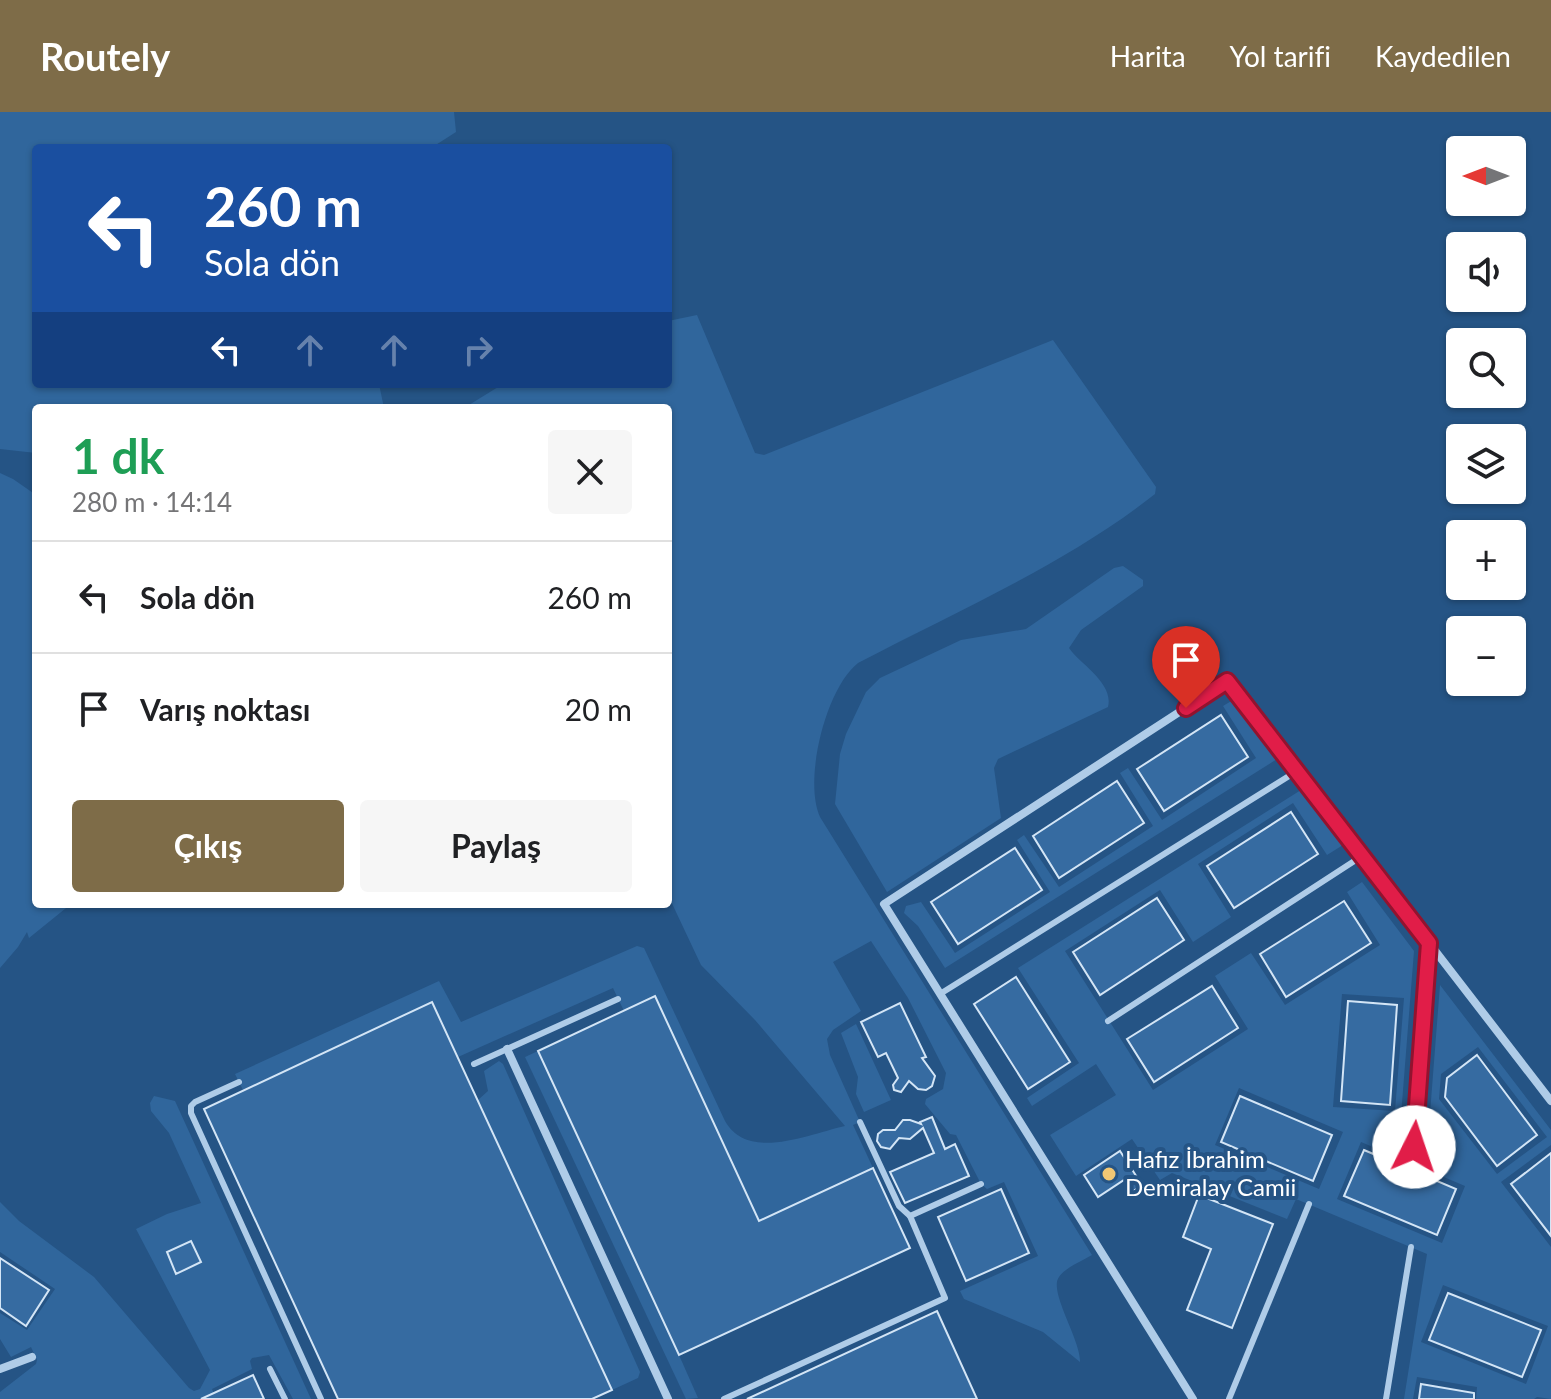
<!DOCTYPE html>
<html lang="tr">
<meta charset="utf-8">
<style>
body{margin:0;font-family:Lato,sans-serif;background:#f6f6f6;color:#202124;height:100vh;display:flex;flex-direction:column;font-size:30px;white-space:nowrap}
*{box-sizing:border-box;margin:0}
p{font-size:26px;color:#757577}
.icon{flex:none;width:44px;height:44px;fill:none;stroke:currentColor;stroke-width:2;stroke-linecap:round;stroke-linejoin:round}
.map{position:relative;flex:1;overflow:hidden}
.side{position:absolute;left:32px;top:292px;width:640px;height:504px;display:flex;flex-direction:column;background:#fff;border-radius:8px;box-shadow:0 2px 6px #0004}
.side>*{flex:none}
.hud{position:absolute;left:32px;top:32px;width:640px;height:244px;border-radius:8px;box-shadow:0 2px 6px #0004;background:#1a4fa0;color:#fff;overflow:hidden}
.needle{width:52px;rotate:270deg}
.tools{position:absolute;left:1446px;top:24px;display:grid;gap:16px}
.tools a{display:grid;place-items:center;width:80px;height:80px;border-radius:8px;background:#fff;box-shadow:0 2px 6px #0004;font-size:40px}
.pin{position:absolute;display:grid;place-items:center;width:68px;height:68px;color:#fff;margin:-82px -34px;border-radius:50% 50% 50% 0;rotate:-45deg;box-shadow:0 0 8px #0007}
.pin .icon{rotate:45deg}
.me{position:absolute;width:88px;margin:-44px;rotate:4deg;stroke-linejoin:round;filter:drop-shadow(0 0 6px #0008)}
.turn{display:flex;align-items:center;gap:28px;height:168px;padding:0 40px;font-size:36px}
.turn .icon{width:104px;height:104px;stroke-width:2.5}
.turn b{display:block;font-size:56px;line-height:68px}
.lanes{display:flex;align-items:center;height:76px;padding:0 40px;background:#0003;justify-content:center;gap:40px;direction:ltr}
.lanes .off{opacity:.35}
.round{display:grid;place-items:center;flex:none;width:84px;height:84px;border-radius:8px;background:#f6f6f6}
.overview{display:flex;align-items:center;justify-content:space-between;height:136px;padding:0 40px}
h1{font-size:48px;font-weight:700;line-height:60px;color:#1e9e55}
.primary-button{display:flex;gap:16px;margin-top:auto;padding:16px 40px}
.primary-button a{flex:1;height:92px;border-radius:8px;background:#7e6c48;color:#fff;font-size:32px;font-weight:700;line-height:92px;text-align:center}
.primary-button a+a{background:#f6f6f6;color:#202124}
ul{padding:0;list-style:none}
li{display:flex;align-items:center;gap:24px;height:112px;padding:0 40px;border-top:2px solid #e0e0e0}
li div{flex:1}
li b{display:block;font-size:30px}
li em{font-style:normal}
header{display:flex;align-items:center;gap:48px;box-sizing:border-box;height:112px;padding:0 40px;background:#7e6c48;color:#fff}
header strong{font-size:38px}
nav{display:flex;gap:44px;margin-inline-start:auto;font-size:28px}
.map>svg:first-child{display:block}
.green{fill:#30669c;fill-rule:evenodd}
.building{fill:#366ba1;stroke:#d3e5f6;stroke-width:2}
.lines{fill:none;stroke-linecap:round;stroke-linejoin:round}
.lane{stroke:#afcce8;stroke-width:6}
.street{stroke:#afcce8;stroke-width:8}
.route-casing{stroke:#92132f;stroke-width:20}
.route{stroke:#e11d48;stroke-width:14}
.poi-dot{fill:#f1c774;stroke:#255485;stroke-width:3}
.labels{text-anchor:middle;stroke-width:8;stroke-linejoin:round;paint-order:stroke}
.poi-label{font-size:24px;fill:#fff;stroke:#255485;text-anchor:start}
</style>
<header>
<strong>Routely</strong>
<nav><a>Harita</a><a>Yol tarifi</a><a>Kaydedilen</a></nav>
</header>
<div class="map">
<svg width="1551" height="1287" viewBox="0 0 1551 1287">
<rect width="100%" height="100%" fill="#255485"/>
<g class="green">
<path d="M0,0H454L456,20L431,36H36V272H379L384,296H36V341L0,337Z"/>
<path d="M697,203L755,341L764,343L1053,228L1156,375L1155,382C1068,451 957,499 858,551C826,576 803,668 820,705L1092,1143C1082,1149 1066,1155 1059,1165C1048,1179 1081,1228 1080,1250L1043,1220L964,1187L960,1179L1038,1144L1004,1070L987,1077L981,1072L956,1023L950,1022L925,992L926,987L943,977L946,961L908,886L871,829L833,850L861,899L833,918L827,927L830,943L860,1010L853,1013L873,1056L759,1109L655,885L624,899L613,876L458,945L432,890L243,978L235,962L439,869L461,910L637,834L644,836L725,1009C748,1050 809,1022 845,1014L755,908L701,853L668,783V296H464L503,272H668V209Z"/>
<path d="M0,361L13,367L36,383V792H71L29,826L27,820L18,835L0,856Z"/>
<path d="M1123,454L1143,468V474L1081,518L1069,536C1081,553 1114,571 1108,595L998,647L994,656L1001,706L887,780L835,692L840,642L846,622L866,580L880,566L961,528L1026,517L1114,456Z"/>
<path d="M1233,588L1277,647L945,856L918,814L904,801L906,794L921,790L955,841L1050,780L1017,728L1024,723L1059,775L1153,714L1120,661L1128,656L1162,708L1256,646L1223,594Z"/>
<path d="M1301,678L1343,733L1327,743L1293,691L1198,752L1231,805L1193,830L1160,778L1065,839L1153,978L1248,917L1215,864L1251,841L1285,893L1380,833L1347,780L1362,770L1414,839L1399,1029L1427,1040L1440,873L1551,1018V1033L1501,1070L1551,1135V1287L1537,1285L1534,1287H1476L1477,1275L1417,1265L1413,1287H1404L1427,1142L1296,1087L1287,1107L1172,1061L1160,1068L1132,1027L1076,1064L1050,1023L1116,983L1096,952L1032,994L1027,986L1079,951L1018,856ZM1342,882L1404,886L1395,999L1333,995ZM1478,935L1547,1025L1497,1062L1439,987L1441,962ZM1239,976L1343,1020L1319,1077L1215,1033ZM1361,1030L1465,1074L1442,1131L1337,1087ZM1443,1173L1548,1214L1526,1272L1421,1230Z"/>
<path d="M856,912L891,988L864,1000L856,982L858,965L841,921Z"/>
<path d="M538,939L679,1243L698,1286L686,1287L525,945Z"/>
<path d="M499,949L503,952L640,1260L638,1266L612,1278L356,1287L570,1187L478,988L488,979L484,959Z"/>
<path d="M154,984L175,989L311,1287H293L269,1243L252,1246L250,1249L252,1257L212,1277L216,1287H0V1280L36,1252L37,1248L31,1235L11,1245L0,1227V1201L27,1218L55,1177L0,1140V1090L19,1109L94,1165L189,1276L194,1279L200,1277L210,1258L136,1117L167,1102L201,1091L169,1021L151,999L150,991Z"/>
</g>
<g class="building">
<path d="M1221,603L1248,645L1164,699L1137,657Z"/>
<path d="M1117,669L1144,711L1059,766L1033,724Z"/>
<path d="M1291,700L1318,742L1234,796L1207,754Z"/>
<path d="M1015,736L1042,778L958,832L931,790Z"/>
<path d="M1157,786L1184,828L1100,883L1073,840Z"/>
<path d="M1344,789L1371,831L1286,885L1260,842Z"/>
<path d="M1016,865L1070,950L1028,977L974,892Z"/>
<path d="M1212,874L1238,916L1154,970L1127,927Z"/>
<path d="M655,884L759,1109L873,1056L910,1136L679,1243L538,939Z"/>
<path d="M1348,889L1397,893L1390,993L1341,989Z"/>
<path d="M432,890L612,1278L592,1287H338L204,997Z"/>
<path d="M900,891L926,945L922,946L935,964L932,974L926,978L918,977L909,969L901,980L894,978L893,973L898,966L886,941L878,945L861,910Z"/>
<path d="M1477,943L1537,1023L1497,1054L1445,985L1447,966Z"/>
<path d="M1240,984L1332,1023L1313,1069L1221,1030Z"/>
<path d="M932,1005L945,1037L955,1032L969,1064L905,1091L890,1060L934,1041L923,1016L910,1027L899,1026L890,1037L881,1035L877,1029L878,1022L883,1018H895L903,1008H910L921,1012L920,1010Z"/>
<path d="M1364,1038L1456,1077L1437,1123L1344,1084Z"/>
<path d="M1120,1039L1142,1073L1132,1080L1124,1068L1098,1085L1084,1063Z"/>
<path d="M1551,1041V1124L1511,1072Z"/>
<path d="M1001,1077L1029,1141L966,1169L938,1105Z"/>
<path d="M1199,1083L1273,1112L1232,1216L1187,1198L1211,1137L1183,1125Z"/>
<path d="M191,1129L201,1150L176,1162L167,1140Z"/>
<path d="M0,1146L49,1178L26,1214L0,1196Z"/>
<path d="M1448,1181L1541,1218L1522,1265L1429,1228Z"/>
<path d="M937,1199L977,1287H747Z"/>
<path d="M253,1263L264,1287H201Z"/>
<path d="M1421,1272L1474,1281V1287H1419Z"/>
</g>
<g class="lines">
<g class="lane">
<path d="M940,882L1297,659"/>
<path d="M1108,909L1362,744"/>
<path d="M474,952L618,887"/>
<path d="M239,970L195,990L191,994V1001L321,1287"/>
<path d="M860,1010L899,1094L910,1104"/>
<path d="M1414,1035L1429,831"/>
<path d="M270,1257L285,1287"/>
<path d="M724,1287L945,1186L910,1104L981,1072"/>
<path d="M1229,1287L1309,1092"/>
<path d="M1386,1287L1411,1135"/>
</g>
<g class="street">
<path d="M507,937L668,1287"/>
<path d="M0,1257L32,1245"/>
<path d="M1193,1287L884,792L1227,569L1551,989"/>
</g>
</g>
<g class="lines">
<defs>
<path id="route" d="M1186,596L1227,569L1429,831L1414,1035"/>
</defs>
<use href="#route" class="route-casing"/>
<use href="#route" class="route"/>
</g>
<circle class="poi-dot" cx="1109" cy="1062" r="8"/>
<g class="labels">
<g class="poi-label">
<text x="1125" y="1056">Hafız İbrahim<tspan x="1125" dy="28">Demiralay Camii</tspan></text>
</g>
</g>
</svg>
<div class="tools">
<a><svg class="needle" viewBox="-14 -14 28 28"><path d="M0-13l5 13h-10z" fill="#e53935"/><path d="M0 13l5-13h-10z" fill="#757577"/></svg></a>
<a><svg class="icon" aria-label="sound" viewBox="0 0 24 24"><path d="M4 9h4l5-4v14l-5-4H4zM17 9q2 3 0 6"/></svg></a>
<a><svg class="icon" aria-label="search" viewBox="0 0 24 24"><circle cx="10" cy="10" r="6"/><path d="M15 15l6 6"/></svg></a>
<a><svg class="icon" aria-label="layers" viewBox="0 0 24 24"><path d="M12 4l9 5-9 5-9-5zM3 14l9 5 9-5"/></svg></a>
<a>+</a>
<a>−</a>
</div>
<div class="pin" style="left:1186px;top:596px;background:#d93025"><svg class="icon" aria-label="arrive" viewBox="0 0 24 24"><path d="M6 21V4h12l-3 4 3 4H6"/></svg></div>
<svg class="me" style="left:1414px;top:1035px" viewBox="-20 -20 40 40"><circle r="19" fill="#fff"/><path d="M0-13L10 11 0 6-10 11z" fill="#e11d48"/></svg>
<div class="hud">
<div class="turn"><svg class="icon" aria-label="left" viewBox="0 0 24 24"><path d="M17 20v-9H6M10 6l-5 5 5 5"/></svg><div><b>260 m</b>Sola dön</div></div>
<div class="lanes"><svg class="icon" aria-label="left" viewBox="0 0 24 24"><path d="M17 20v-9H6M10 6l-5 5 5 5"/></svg><svg class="icon off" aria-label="ahead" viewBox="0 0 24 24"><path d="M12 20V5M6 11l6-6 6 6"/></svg><svg class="icon off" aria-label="ahead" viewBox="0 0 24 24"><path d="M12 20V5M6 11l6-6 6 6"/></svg><svg class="icon off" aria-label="right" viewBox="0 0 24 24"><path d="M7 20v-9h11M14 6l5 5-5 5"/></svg></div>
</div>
<section class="side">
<div class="overview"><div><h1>1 dk</h1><p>280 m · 14:14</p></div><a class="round"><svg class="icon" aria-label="close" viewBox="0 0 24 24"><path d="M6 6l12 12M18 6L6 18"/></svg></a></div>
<ul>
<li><svg class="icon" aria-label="left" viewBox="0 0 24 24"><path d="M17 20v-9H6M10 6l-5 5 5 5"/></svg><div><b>Sola dön</b></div><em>260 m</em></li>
<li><svg class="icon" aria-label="arrive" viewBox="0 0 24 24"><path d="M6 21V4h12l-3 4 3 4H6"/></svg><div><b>Varış noktası</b></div><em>20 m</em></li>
</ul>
<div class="primary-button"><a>Çıkış</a><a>Paylaş</a></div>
</section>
</div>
